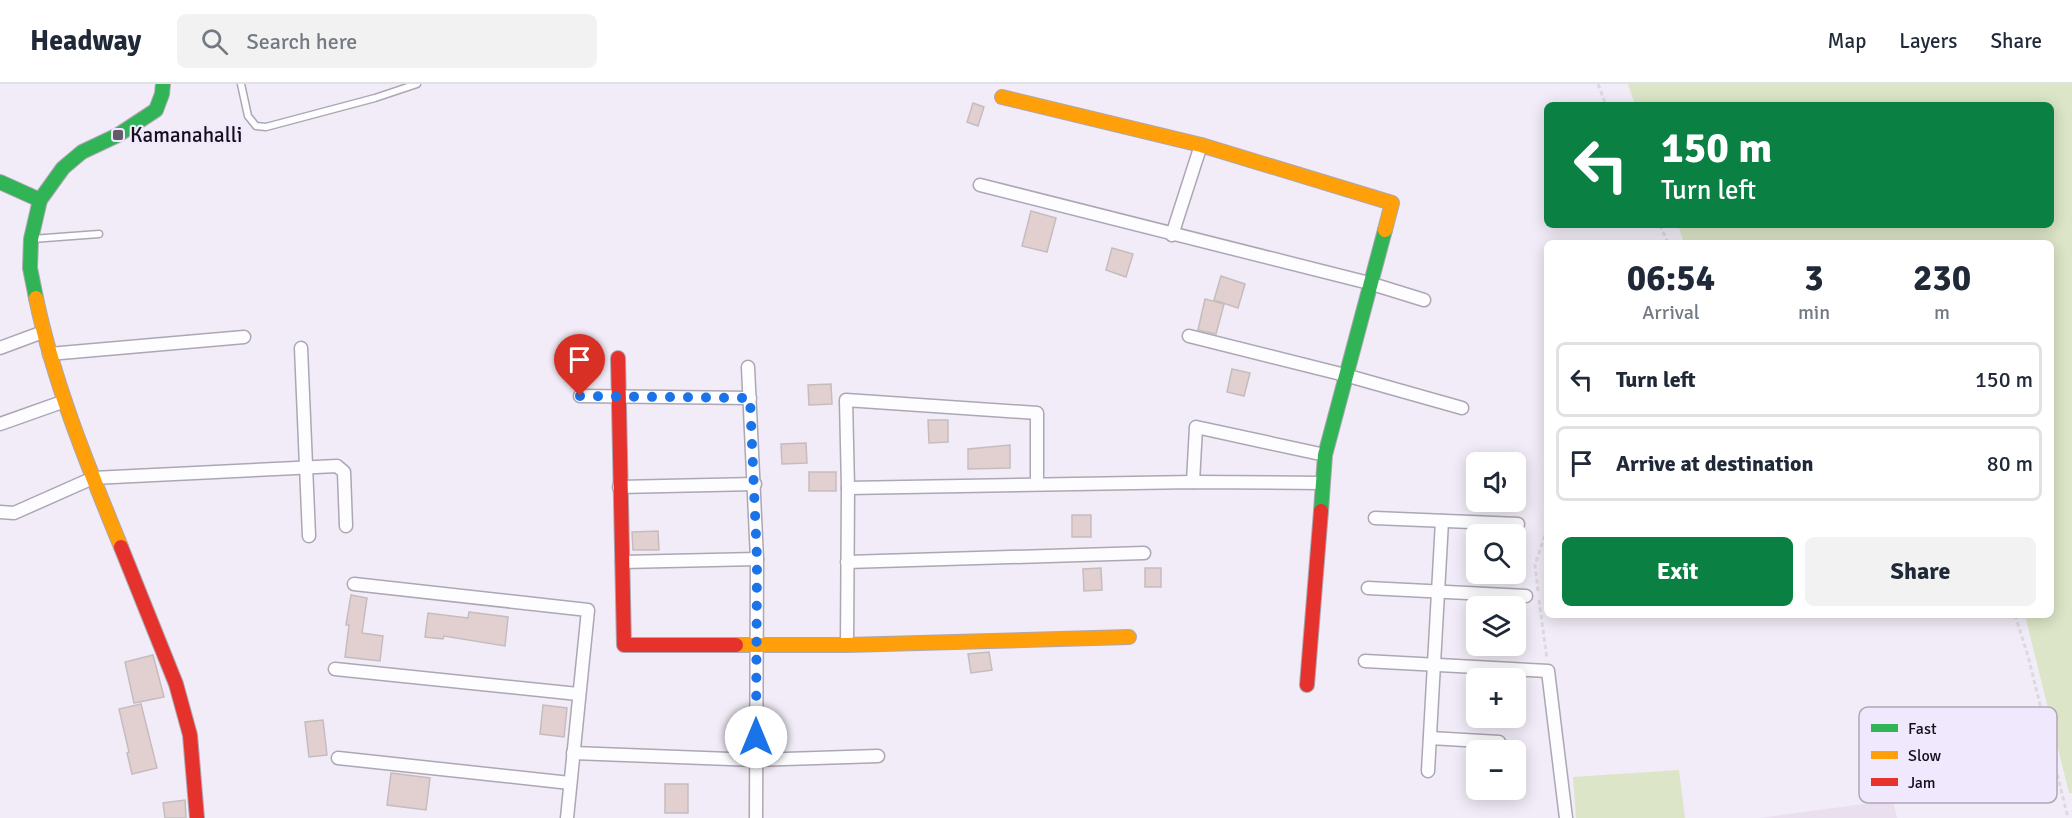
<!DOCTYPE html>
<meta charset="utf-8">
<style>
body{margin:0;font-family:Signika,sans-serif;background:#f2f2f3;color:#1f2937;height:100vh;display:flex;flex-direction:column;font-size:22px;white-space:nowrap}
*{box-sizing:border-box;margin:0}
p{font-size:20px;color:#747a83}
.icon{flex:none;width:33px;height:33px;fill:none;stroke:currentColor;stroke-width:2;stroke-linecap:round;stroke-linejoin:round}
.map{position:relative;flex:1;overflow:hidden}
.sheet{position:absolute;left:1544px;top:156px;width:510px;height:378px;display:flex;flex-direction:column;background:#fff;border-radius:9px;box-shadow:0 3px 15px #0003}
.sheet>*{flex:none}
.banner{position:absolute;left:1544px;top:18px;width:510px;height:126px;border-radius:9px;box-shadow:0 3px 15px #0003;background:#0b8043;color:#fff;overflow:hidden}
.tools{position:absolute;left:1466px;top:368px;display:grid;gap:12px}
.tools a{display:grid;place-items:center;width:60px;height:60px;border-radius:9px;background:#fff;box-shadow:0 3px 15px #0003;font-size:30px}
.pin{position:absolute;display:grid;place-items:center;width:51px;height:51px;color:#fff;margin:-62px -26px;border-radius:50% 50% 50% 0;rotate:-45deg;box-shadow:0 0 6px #0007}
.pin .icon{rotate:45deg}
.me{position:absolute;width:66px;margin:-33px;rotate:0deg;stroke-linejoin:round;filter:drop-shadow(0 0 4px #0008)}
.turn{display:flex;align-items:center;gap:21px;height:126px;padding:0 18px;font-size:27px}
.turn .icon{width:78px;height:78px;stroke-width:2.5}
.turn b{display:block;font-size:42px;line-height:51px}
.eta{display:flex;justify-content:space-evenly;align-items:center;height:102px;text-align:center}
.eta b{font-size:36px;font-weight:700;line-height:42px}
.primary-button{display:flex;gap:12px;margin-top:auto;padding:12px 18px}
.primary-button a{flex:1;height:69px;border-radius:9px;background:#0b8043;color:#fff;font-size:24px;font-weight:700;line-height:69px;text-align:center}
.primary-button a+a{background:#f2f2f3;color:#1f2937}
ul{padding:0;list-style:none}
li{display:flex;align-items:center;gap:18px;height:75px;margin:0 12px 9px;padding:0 6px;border:3px solid #e0e1e3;border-radius:9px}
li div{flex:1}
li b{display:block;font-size:22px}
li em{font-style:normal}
header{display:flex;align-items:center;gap:36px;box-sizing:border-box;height:84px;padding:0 30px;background:#fff;border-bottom:2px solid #e0e1e3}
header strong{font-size:28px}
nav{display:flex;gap:33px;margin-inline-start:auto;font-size:21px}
.search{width:420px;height:54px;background:#f2f2f3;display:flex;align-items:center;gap:15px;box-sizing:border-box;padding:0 21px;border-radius:9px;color:#747a83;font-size:22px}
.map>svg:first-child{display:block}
.industrial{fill:#eadfee}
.green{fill:#dce5c7}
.building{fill:#e2d0d0;stroke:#c5bcbe;stroke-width:1.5}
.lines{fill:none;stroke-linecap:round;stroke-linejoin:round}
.lane-casing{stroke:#aca7b2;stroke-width:9}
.street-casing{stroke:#aca7b2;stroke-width:15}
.fast-casing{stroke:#aca7b2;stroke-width:16}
.slow-casing{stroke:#aca7b2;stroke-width:16}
.jam-casing{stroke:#aca7b2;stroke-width:16}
.path{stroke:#dcdade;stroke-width:3;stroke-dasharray:4.5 3;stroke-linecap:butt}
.lane{stroke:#fdfcfe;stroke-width:6}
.street{stroke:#fdfcfe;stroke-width:12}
.fast{stroke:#30b455;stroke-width:14}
.slow{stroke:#ff9f0a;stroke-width:14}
.jam{stroke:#e5322d;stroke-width:14}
.route{stroke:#1a73e8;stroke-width:10;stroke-dasharray:0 18}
.poi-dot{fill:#615c68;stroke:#f0e8fc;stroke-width:2}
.labels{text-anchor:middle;stroke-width:4.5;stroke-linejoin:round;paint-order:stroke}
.poi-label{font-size:21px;fill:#140f1b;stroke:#f0e8fc;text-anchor:start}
.key{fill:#f0e8fc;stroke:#aea7b8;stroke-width:1.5}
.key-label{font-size:16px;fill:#140f1b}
</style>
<header>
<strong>Headway</strong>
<div class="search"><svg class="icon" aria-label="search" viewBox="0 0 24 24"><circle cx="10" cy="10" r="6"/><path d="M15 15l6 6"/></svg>Search here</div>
<nav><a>Map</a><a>Layers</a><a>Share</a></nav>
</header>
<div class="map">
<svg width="2072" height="734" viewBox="0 0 2072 734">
<rect width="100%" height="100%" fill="#f1ecf7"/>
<path class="industrial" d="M1893,716L1897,734H1760Z"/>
<g class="green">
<path d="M1628,0H2072V709H2069L2025,531H2050V159H1684L1678,141H2050V21H1635Z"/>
<path d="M1679,686L1685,734H1576L1573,693Z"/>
</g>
<g class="building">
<path d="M973,19L984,23L978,42L967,38Z"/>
<path d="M1031,127L1056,134L1047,168L1022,162Z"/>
<path d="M1112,164L1133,170L1126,193L1106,186Z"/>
<path d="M1221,192L1245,200L1238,224L1214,216Z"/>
<path d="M1205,215L1224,220L1216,250L1198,246Z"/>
<path d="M1232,285L1250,289L1244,312L1227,308Z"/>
<path d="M831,300L832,320L809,321L808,301Z"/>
<path d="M928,336H948V358L929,359Z"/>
<path d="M806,359L807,379L782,380L781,360Z"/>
<path d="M1010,361V384L968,385V365Z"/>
<rect x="809" y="388" width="27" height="19"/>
<rect x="1072" y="431" width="19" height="22"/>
<path d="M658,447L659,466H633L632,448Z"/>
<path d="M1101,484L1102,506L1084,507L1083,485Z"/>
<rect x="1145" y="484" width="16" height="19"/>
<path d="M351,511L367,514L362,549L383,552L380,577L345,573L349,541H346Z"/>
<path d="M469,528L508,533L505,562L444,552L443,555L425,553L428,529L468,534Z"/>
<path d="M989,568L992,586L971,589L968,570Z"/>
<path d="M153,571L164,613L134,619L125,578Z"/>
<path d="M141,620L157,684L132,690L127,669L129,668L119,625Z"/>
<path d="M543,621L567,624L564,653L540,650Z"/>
<path d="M323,636L327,671L309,673L305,638Z"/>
<path d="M391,689L430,694L426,726L387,721Z"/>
<rect x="665" y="700" width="23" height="29"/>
<path d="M185,716L186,734H165L163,719Z"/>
</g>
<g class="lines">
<defs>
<g id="lane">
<path d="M241,0L248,32L256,42L266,43L375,14L417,0"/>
<path d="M32,155L99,150"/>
</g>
<g id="street">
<path d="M980,101L1369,199L1424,216"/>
<path d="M1172,151L1201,61"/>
<path d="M1189,252L1345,291L1462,324"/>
<path d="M0,264L43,248"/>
<path d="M301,264L309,452"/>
<path d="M49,270L244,253"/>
<path d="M748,283L757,475L756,734"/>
<path d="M580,312L750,314"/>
<path d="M0,340L65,317"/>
<path d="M1193,398L1196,343L1325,371"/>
<path d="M619,403L755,400"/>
<path d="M848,404L1193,398L1323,399"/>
<path d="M0,428L14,429L93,394L337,382L344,388L346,442"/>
<path d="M1375,434L1518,440"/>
<path d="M622,478L757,475"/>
<path d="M847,478L1144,469"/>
<path d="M354,500L588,526L567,734"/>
<path d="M1368,504L1526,512"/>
<path d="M847,561L848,404L846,316L1037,329V400"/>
<path d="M1365,577L1548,587L1566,734"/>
<path d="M335,585L578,610"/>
<path d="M1430,654L1499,658"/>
<path d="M573,669L756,676L878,672"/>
<path d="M338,674L570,699"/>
<path d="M1428,687L1442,437"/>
</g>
<g id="fast">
<path d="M0,98L40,116"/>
<path d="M36,214L30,184L31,155L40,116L63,84L82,68L118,51L156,26L162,10L163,0"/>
<path d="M1321,427L1325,371L1385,146"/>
</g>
<g id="slow">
<path d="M1002,13L1201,61L1392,119L1385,146"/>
<path d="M36,214C54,300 88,382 121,463"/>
<path d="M736,561H847L1129,553"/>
</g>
<g id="jam">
<path d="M618,274L624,561H736"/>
<path d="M121,463L176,600L190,651L197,734"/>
<path d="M1307,601L1321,427"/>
</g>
</defs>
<use href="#lane" class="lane-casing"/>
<use href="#street" class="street-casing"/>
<use href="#fast" class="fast-casing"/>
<use href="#slow" class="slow-casing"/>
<use href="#jam" class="jam-casing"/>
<g class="path">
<path d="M1598,0L1606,21"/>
<path d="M1660,141L1668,159"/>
<path d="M1538,507L1535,481L1546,448"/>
<path d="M1539,516L1547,575"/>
<path d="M2015,531L2028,572L2068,734"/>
</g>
<use href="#lane" class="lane"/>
<use href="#street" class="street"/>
<use href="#fast" class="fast"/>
<use href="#slow" class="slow"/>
<use href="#jam" class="jam"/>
</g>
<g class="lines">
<path class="route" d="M580,312L750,314L757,475L756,653"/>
</g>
<rect class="poi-dot" x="112" y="45" width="12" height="12" rx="3"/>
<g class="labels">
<g class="poi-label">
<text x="130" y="58">Kamanahalli</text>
</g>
</g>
<rect x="1859" y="623" width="198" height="96" rx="9" class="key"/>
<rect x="1871" y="640" width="27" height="8" fill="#30b455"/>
<rect x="1871" y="667" width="27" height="8" fill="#ff9f0a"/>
<rect x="1871" y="694" width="27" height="8" fill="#e5322d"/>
<g class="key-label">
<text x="1908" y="650">Fast</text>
<text x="1908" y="677">Slow</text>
<text x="1908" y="704">Jam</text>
</g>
</svg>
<div class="tools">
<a><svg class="icon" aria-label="sound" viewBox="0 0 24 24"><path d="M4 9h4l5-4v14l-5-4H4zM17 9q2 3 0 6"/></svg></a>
<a><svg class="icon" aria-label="search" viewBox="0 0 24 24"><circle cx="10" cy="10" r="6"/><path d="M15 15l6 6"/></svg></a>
<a><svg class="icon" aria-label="layers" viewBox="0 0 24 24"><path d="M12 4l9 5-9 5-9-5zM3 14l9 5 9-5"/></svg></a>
<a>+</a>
<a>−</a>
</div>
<div class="pin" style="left:580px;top:312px;background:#d93025"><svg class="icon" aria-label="arrive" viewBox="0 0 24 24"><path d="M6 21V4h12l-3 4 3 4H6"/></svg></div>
<svg class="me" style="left:756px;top:653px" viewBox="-20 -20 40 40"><circle r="19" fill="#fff"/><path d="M0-13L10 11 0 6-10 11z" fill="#1a73e8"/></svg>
<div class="banner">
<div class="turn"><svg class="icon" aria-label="left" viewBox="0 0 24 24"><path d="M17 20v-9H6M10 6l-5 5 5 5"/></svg><div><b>150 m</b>Turn left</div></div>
</div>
<section class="sheet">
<div class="eta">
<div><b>06:54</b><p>Arrival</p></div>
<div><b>3</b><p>min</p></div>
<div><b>230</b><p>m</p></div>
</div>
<ul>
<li><svg class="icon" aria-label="left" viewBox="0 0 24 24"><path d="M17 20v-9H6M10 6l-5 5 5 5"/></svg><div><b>Turn left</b></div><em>150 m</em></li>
<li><svg class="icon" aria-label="arrive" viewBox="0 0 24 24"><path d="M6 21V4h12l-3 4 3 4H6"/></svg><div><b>Arrive at destination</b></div><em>80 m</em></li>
</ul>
<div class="primary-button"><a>Exit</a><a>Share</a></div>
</section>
</div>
